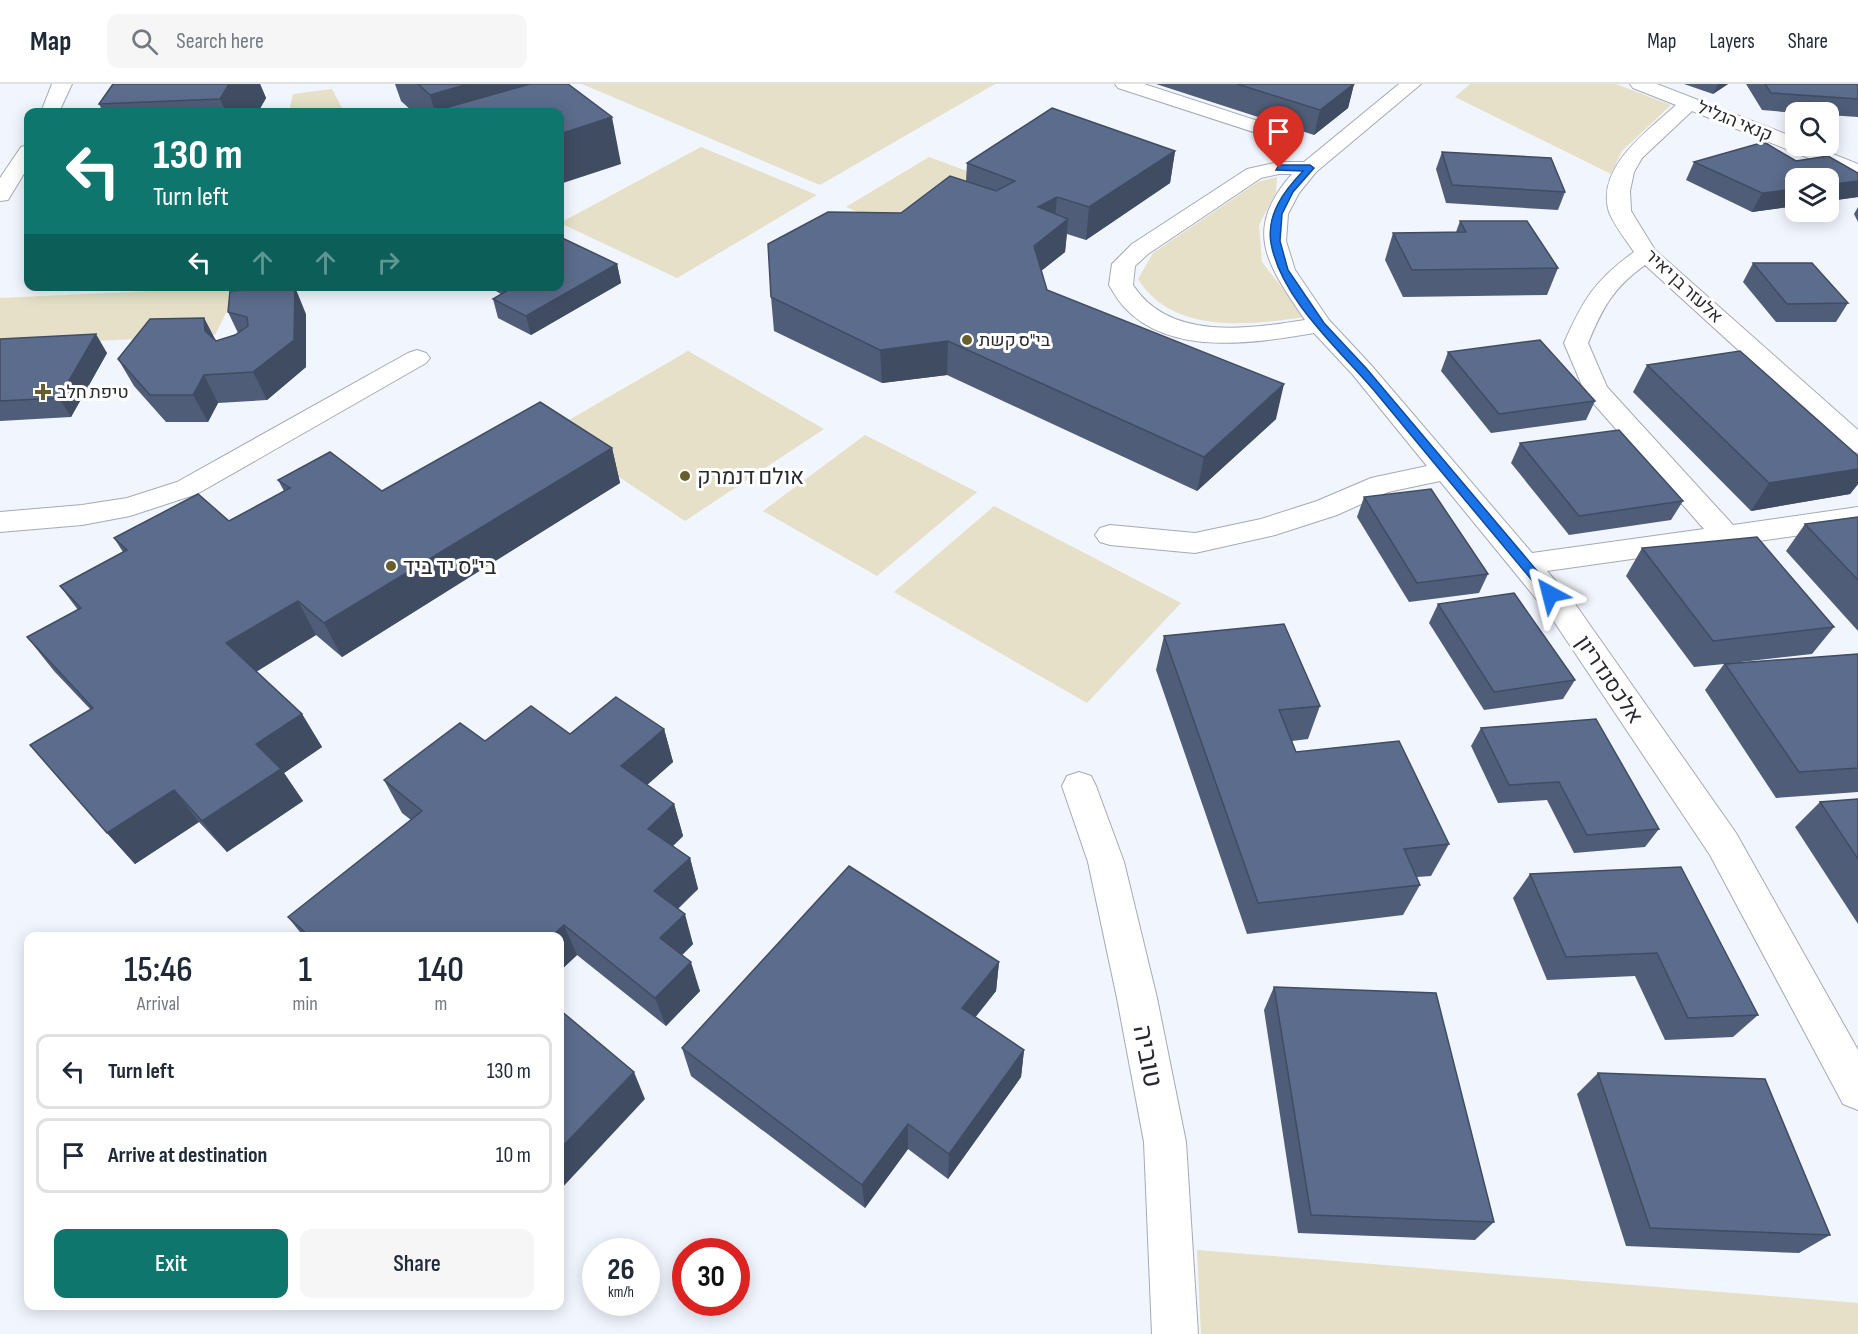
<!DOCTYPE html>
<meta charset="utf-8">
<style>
body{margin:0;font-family:"Sofia Sans Condensed",Heebo,sans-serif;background:#f6f6f7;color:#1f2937;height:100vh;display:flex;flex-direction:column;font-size:22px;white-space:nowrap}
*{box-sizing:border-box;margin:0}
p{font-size:20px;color:#747a83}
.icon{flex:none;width:33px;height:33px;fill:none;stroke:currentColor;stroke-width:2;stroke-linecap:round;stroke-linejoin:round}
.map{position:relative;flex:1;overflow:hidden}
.details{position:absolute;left:24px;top:848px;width:540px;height:378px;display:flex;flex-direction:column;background:#fff;border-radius:12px;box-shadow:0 3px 15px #0003}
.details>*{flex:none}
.guide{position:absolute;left:24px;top:24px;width:540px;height:183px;border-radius:12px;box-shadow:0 3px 15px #0003;background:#0f766e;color:#fff;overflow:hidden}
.controls{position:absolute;left:1785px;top:18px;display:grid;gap:12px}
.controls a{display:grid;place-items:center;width:54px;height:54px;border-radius:12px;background:#fff;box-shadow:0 3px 15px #0003;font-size:30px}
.speed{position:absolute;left:582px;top:1154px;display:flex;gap:12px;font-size:30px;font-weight:700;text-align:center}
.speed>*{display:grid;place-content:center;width:78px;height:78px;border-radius:50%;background:#fff;box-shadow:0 3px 15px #0003;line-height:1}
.speed small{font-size:15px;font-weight:400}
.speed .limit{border:9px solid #d22;background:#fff;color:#111}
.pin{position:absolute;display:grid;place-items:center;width:51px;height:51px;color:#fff;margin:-62px -26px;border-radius:50% 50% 50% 0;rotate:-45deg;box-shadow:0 0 6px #0007}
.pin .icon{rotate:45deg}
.me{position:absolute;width:66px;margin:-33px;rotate:322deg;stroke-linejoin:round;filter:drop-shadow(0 0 4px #0008)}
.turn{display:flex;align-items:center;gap:21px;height:126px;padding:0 30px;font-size:27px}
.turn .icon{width:78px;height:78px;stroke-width:2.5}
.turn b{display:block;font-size:42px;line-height:51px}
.lanes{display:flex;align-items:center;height:57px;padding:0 30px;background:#0003;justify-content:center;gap:30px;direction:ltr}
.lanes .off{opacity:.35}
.eta{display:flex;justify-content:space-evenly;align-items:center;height:102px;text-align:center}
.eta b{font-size:36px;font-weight:600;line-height:42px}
.button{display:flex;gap:12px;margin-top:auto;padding:12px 30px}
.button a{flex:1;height:69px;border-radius:12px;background:#0f766e;color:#fff;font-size:24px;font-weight:600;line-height:69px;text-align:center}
.button a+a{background:#f6f6f7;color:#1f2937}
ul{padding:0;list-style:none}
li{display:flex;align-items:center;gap:18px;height:75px;margin:0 12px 9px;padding:0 18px;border:3px solid #e0e1e3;border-radius:12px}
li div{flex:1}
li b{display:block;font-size:22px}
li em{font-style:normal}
header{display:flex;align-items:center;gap:36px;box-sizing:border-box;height:84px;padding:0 30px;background:#fff;border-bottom:2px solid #e0e1e3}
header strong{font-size:28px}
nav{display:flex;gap:33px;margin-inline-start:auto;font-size:21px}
.search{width:420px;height:54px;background:#f6f6f7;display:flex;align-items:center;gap:15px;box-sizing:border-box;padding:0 21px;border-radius:12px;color:#747a83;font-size:22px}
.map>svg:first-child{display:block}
.green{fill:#e5e0c7}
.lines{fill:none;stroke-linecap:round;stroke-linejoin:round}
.minor-casing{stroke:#a4aab6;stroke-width:2}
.minor{fill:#fff;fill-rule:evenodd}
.wall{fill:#4f5d78}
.shaded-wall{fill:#404c62}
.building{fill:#5c6c8c;stroke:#404c62;stroke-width:1.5}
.route{fill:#1a73e8;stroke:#114b97;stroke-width:1.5}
.poi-dot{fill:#695f2c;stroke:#fff;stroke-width:2}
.labels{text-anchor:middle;stroke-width:6;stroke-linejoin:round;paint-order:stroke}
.far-street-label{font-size:18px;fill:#282a2f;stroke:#fff}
.far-poi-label{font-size:18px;fill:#282a2f;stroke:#fff;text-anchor:start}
.poi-label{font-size:22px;fill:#282a2f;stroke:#fff;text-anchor:start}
.street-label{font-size:22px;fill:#282a2f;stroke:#fff}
.near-street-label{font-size:27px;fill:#282a2f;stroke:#fff}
</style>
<header>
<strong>Map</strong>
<div class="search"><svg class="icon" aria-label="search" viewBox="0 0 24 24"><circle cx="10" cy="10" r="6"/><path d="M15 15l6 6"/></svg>Search here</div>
<nav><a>Map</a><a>Layers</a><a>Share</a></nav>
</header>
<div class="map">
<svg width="1858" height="1250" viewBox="0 0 1858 1250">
<rect width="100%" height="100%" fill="#f1f5fd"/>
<g class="green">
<path d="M582,0H995L820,101Z"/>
<path d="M1470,0H1616L1671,21L1622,67L1611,90L1455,13Z"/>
<path d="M332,5L344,28H289L293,10Z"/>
<path d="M701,63L817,111L677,194L560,139Z"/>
<path d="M929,73L986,94L903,147L846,123Z"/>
<path d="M1277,93L1276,108L1259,141L1262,178L1305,233C1249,241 1173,251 1138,195L1153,169L1258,98Z"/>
<path d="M239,203L215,251L0,262V214Z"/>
<path d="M688,267L824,345L685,437L550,347Z"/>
<path d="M865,351L977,408L877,492L763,427Z"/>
<path d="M994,422L1181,519L1087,619L894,508Z"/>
<path d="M1197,1166L1858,1219V1250H1201Z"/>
</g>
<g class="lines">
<defs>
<g id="minor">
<path d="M52,0H72L59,28H41Z"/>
<path d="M1115,0H1144L1298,50L1301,54L1298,58H1284L1118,4Z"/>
<path d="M1399,0H1421L1316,88L1299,109L1288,130L1286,157L1295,186L1329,236L1371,281L1532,469L1704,445L1586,311L1564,259C1583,216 1595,196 1634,168C1626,156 1614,141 1609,128C1595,83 1649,46 1676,21L1633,4L1630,0H1657L1796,54V62H1813L1858,80V94L1692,27L1642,74L1634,88L1630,107L1631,127L1655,166L1858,346V369L1848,366L1645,181C1613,204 1603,223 1588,259L1607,303L1733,441L1858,423V443L1547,487L1573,517L1736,749L1858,966V1026L1843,1020L1710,771L1551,533L1440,397L1388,408L1337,431L1275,451L1195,469L1110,461L1100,458L1095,451L1100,444L1110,441L1195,449L1261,435L1317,417L1371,394L1427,382L1353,291L1314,249C1256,259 1171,273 1125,224C1118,217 1114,209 1109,201L1112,180L1132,160L1247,85L1279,78H1304ZM1279,90H1292C1241,148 1269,182 1305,236C1248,245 1169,257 1133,201L1135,182L1148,170L1261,94Z"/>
<path d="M28,61V83L8,116L0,117V94L21,63Z"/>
<path d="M417,266L426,269L430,274L426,279L197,410L130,432L82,441L0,448V428L82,421L127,414L177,398L408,269Z"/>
<path d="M1079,688L1091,692L1096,702L1124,778L1157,914L1186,1058L1198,1250H1152L1144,1058L1117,914L1088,778L1062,702L1067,692Z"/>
</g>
</defs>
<use href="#minor" class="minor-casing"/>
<use href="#minor" class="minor"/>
</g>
<g class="wall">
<path d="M113,0H260L266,14L258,28H103L99,20Z"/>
<path d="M395,0H568L621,80L560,28H413L401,17Z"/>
<path d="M1156,0H1354L1348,24L1314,51Z"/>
<path d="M1684,0H1728L1713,10Z"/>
<path d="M1746,0H1858V33L1828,31V28L1796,29L1762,26Z"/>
<path d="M1175,67L1170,99L1086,156L1067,150L1065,168L1041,187L1047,206L1276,335L1197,407L947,291L882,299L774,247L771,213L901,129L966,97L967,79Z"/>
<path d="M1442,68L1565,108L1558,126L1446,119L1436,85Z"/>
<path d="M1796,77L1858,89V113L1752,128L1686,96L1694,78Z"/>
<path d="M1858,123V138L1854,130Z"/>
<path d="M1460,137L1558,184L1547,211L1403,213L1385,176L1393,149L1456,148Z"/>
<path d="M1753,179L1848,219L1836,238H1776L1743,198Z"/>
<path d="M617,180L621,199L531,251L498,234L493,215L501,210L496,207L494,202H560Z"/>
<path d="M228,228L306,230V283L267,316L218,319L208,338H166L134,302L118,275L204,234L216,257L235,251L238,249Z"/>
<path d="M0,255L107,269L71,333L0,337Z"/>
<path d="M1448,268L1595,317L1586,336L1491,349L1441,287Z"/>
<path d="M1647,281L1858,372V400L1850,410L1751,427L1633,308Z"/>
<path d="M1520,359L1683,417L1671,436L1569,451L1511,379Z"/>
<path d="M612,364L620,399L342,573L316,551L256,588L302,630L322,663L284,689L303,717L227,768L199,738L135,780L107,749L91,626L54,587L27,553L78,526L60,502L123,468L114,454L229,437L284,407L278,396L382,407Z"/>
<path d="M1364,413L1488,490L1479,509L1409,518L1357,433Z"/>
<path d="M1858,433V547L1786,467L1805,440Z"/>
<path d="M1642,464L1834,543L1812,570L1732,579L1858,570V708L1776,714L1705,606L1724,580L1694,583L1626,492Z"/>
<path d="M1438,520L1575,596L1563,615L1484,626L1429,539Z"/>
<path d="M1164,552L1320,622L1308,655L1292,657L1296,668L1449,760L1431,792L1417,793L1420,801L1403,831L1247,850L1156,586Z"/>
<path d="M1481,644L1659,745L1645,763L1574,769L1547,716L1498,719L1471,662Z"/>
<path d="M664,645L673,678L647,701L674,720L683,752L673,762L690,774L698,805L678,825L693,860L682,871L700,907L666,942L577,871L560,887V852H303L288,833L411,736L402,729L384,696L485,657L570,650Z"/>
<path d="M1858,715V840L1795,743L1820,718Z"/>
<path d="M1530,790L1758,931L1733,953L1665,956L1635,892L1547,896L1513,814Z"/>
<path d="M999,878L996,907L975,933L1024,966L1021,993L948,1095L908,1065L865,1124L691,992L682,964Z"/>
<path d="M1274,903L1494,1138L1475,1156L1298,1149L1264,926Z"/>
<path d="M1598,989L1830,1151L1799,1169L1626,1162L1577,1010Z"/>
</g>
<g class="shaded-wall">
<path d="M229,0H260L266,14L258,28H226L220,15Z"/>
<path d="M468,0H545L445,24L447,28H435L430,11Z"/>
<path d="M1354,0L1348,24L1314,51L1320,26Z"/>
<path d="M1718,0H1728L1713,10Z"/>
<path d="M612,33L621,80L560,100V50Z"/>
<path d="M1175,67L1170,99L1086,156L1089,123Z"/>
<path d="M1858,97V113L1828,117V101Z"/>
<path d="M1796,105V122L1752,128L1762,109Z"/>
<path d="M1057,113L1054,146L1038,123Z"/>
<path d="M1068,135L1065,168L1031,195L1034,162Z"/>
<path d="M617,180L621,199L531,251L526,232Z"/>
<path d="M295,203L306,230V283L267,316L253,288Z"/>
<path d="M204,234L218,261L205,247Z"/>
<path d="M96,250L107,269L71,333L59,314Z"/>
<path d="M948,257L947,291L882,299L880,266Z"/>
<path d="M204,291L218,319L208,338L193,311Z"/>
<path d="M1284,300L1276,335L1197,407L1204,373Z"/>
<path d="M612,364L620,399L342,573L324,539Z"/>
<path d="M1858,385V400L1850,410L1751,427L1769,399Z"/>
<path d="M298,517L316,551L247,593L226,559Z"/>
<path d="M302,630L322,663L284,689L303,717L227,768L202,737L256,660Z"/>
<path d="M664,645L673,678L631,715L621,682Z"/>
<path d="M174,706L199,738L135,780L107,749Z"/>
<path d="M674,720L683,752L658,776L648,745Z"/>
<path d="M690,774L698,805L664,837L654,807Z"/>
<path d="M685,830L693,860L669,884L660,854Z"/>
<path d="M564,841L577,871L560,887V852H552Z"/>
<path d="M691,878L700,907L666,942L655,914Z"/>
<path d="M999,878L996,907L960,953L962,924Z"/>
<path d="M1024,966L1021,993L948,1095L949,1070Z"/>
<path d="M634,988L645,1015L560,1106V1065Z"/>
<path d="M908,1040V1065L865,1124L862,1101Z"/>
</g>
<g class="building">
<path d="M113,0H229L220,15L99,20Z"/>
<path d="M418,0H468L430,11Z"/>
<path d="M530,0H568L612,33L560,50V28H450L445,24Z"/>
<path d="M1237,0H1354L1320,26Z"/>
<path d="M1765,0H1858V15L1771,9Z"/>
<path d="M1052,24L1175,67L1089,123L1057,113L1038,123L1068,135L1034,162L1047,206L1284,300L1204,373L948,257L880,266L771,213L768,160L828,128L901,129L950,92L996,107L1015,97L967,79Z"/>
<path d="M1764,58L1796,77L1828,72L1858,89V97L1828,101V94H1796V105L1762,109L1694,78Z"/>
<path d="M1442,68L1551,74L1565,108L1452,101Z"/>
<path d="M1460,137H1527L1558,184L1412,186L1393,149L1466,148Z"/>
<path d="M560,153L617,180L526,232L493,215L515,202H560Z"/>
<path d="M1753,179H1812L1848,219L1787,220Z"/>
<path d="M295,203L294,256L253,288L204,291L193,311H150L118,275L150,235L204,234L205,247L216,257L235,251L248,242L247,233L228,228L230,207Z"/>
<path d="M96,250L59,314L0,317V255Z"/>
<path d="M1540,256L1595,317L1499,330L1448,268Z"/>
<path d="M1740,267L1858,372V385L1769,399L1647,281Z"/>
<path d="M540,318L612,364L324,539L298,517L226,559L302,630L256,660L281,685L202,737L174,706L107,749L30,661L93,624L27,553L81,524L60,502L127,466L114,454L198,410L229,437L290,404L278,396L330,368L382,407Z"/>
<path d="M1619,346L1683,417L1579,432L1520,359Z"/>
<path d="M1431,405L1488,490L1417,499L1364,413Z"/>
<path d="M1858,433V496L1805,440Z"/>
<path d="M1757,453L1834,543L1713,557L1642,464Z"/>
<path d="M1514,509L1575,596L1494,608L1438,520Z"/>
<path d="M1284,540L1320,622L1279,626L1296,668L1399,657L1449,760L1404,765L1420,801L1258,819L1164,552Z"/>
<path d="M1858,570V684L1799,688L1725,580Z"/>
<path d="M616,613L664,645L621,682L674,720L648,745L690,774L654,807L685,830L660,854L691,878L655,914L564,841L552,852H307L308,851L288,833L422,727L384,696L460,639L485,657L531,622L570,650Z"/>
<path d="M1596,635L1659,745L1587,751L1559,698L1509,701L1481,644Z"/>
<path d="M1858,715V775L1820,718Z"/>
<path d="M849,782L999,878L962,924L1024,966L949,1070L908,1040L862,1101L682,964Z"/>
<path d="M1681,783L1758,931L1688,934L1657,869L1566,873L1530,790Z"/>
<path d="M1274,903L1436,909L1494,1138L1311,1131Z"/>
<path d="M560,926L634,988L560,1065Z"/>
<path d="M1598,989L1765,995L1830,1151L1650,1144Z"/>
</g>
<path class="route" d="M1279,81H1310L1314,84L1293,108L1282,130L1280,157L1288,186L1324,239L1366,284L1554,507V513H1546C1489,445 1433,378 1377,310C1341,267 1281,216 1271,159C1266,130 1285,106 1303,87L1276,86Z"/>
<g class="poi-dot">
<circle cx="967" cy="256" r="6"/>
<path d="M40 299h6v6h6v6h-6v6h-6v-6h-6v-6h6z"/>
<circle cx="685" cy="392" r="6"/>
<circle cx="391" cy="482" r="6"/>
</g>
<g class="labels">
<g class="far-street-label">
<text transform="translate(1735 37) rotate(22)" y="6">קנאי הגליל</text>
<text transform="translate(1684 202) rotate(43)" y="6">אלעזר בן יאיר</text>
</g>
<g class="far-poi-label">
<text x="979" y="262">בי"ס קשת</text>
<text x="57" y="314">טיפת חלב</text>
</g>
<g class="poi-label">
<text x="697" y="400">אולם דנמרק</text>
<text x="403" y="490">בי"ס יד ביד</text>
</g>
<g class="street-label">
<text transform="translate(1610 595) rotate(56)" y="8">אלכסנדריון</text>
</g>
<g class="near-street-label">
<text transform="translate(1148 972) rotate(79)" y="9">טוביה</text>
</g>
</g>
</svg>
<div class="controls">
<a><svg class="icon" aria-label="search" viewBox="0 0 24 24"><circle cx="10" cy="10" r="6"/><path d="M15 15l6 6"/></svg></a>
<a><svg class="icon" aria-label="layers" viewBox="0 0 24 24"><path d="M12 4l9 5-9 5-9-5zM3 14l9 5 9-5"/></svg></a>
</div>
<div class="speed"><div>26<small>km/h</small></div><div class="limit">30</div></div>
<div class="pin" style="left:1279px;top:84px;background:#d93025"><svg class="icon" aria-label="arrive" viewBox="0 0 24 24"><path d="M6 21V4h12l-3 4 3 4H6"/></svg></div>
<svg class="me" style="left:1550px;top:510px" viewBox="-20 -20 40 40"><path d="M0-17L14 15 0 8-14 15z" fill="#1a73e8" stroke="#fff" stroke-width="4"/></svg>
<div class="guide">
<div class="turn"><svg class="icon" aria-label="left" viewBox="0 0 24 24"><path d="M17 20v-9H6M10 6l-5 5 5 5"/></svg><div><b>130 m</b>Turn left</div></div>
<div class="lanes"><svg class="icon" aria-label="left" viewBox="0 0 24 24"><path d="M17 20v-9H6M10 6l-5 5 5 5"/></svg><svg class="icon off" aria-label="ahead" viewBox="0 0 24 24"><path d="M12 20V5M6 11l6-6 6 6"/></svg><svg class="icon off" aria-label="ahead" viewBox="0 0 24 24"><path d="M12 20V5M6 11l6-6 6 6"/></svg><svg class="icon off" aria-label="right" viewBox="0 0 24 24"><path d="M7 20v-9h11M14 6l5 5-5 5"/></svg></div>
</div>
<section class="details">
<div class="eta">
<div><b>15:46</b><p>Arrival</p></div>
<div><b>1</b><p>min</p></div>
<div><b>140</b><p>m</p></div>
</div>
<ul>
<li><svg class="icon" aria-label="left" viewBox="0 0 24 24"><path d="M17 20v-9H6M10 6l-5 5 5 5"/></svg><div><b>Turn left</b></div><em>130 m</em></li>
<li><svg class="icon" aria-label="arrive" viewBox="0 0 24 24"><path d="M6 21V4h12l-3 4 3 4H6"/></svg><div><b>Arrive at destination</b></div><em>10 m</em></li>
</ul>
<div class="button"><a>Exit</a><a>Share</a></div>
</section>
</div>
